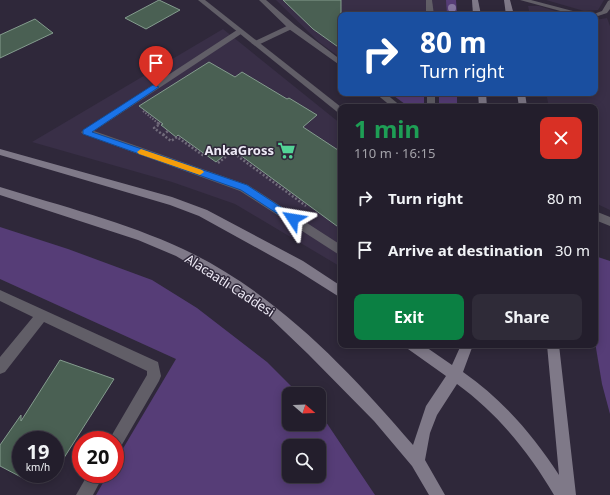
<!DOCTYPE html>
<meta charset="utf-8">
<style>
body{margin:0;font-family:"Noto Sans",sans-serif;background:#2f2b38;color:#f1f3f6;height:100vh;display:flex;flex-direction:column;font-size:15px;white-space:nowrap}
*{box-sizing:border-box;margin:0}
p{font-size:13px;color:#a3a2a9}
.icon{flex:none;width:22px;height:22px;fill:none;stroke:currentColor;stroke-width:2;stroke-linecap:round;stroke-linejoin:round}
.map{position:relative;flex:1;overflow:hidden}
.side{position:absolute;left:338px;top:104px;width:260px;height:244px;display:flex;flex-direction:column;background:#231e2c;border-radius:8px;box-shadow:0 2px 10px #0003,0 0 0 1px #403c48}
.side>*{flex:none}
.top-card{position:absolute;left:338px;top:12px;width:260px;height:84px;border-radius:8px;box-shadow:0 2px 10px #0003,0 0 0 1px #403c48;background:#1a4fa0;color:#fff;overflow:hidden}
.needle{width:26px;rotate:109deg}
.controls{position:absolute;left:282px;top:387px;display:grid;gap:8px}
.controls a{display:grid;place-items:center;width:44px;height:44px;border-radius:8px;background:#231e2c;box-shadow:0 2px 10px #0003,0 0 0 1px #403c48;font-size:20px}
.speed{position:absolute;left:12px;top:431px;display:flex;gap:8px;font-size:20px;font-weight:700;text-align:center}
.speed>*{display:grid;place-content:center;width:52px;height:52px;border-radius:50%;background:#231e2c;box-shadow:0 2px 10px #0003,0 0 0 1px #403c48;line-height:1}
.speed small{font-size:10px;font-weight:400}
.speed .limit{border:6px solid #d22;background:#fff;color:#111}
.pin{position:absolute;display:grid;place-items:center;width:34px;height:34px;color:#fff;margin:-41px -17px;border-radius:50% 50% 50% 0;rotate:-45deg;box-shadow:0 0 4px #0007}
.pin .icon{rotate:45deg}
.me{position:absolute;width:44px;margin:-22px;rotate:303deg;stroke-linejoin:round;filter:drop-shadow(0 0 3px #0008)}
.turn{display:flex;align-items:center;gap:14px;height:84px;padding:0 16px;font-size:18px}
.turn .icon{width:52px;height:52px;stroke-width:2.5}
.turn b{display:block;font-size:28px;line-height:34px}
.round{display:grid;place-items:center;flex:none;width:42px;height:42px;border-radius:8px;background:#2f2b38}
.summary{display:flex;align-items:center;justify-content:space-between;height:68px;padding:0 16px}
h1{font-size:24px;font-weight:700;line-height:30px;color:#1e9e55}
.action{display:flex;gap:8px;margin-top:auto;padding:8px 16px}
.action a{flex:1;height:46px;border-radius:8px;background:#0b8043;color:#fff;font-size:16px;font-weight:700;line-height:46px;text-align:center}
.action a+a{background:#2f2b38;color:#f1f3f6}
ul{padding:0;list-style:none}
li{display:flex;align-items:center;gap:12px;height:52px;padding:0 16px}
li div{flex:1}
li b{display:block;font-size:15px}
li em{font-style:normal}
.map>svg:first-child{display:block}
.built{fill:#392f47}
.green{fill:#563d77;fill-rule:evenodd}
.building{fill:#4a6053;stroke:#849c8e}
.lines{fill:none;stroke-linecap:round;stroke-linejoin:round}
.path-far1{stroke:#716b7b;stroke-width:2;stroke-dasharray:1.5 1.5;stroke-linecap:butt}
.path{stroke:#716b7b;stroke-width:2.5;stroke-dasharray:2 2;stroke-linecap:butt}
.service{fill:#615e67;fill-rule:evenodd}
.minor{fill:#615e67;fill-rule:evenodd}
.secondary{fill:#7f7988;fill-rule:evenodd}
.tree{fill:#8677a0}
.route{fill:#1a73e8;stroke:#114b97}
.slow{fill:#f59e0b}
.labels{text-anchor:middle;stroke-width:3;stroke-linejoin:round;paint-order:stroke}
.poi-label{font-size:13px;font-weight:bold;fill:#ede9f5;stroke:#2f283a;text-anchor:end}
.street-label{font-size:13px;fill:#ede9f5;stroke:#2f283a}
</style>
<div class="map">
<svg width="610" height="495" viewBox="0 0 610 495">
<rect width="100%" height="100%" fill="#2f283a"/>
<g class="built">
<path d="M276,0H456L457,15H341V58L319,42Z"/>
<path d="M546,0H604L598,10L584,11Z"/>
<path d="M528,6H539L568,15H530Z"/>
<path d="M607,18L610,26V210L595,203V107H549L546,93H595V20Z"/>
<path d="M223,29L341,124V267L235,204L172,182L32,142Z"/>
</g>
<g class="green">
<path d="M446,0H456L457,15H447Z"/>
<path d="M390,93H398L403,96L408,93H424V107H409Z"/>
<rect x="439" y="93" width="18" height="14"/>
<path d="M0,227L68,249L152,280L197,308L267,362L299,394H289V424H319V415L326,422L375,495H96L108,474H115V462L176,359L0,279ZM289,446H319V476H289Z"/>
<path d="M595,256L610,261V414L602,384L595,342Z"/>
</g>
<g class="building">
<path d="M159,0L180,10L146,29L125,18Z"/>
<path d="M283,0H341V49L313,29Z"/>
<path d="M35,19L53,33L0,58V35Z"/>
<path d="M209,62L235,77L242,72L287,99L289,98L317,115L303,127L341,152V229L232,149L216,162L178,135L176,137L161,125L163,124L139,106Z"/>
<path d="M60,360L114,379L55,472V440H21V477L0,466V445L21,415V421Z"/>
</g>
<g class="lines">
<path class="path-far1" d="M143,111L159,124"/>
<g class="path">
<path d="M158,123L160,124L154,128L171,141L177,137L204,156"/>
<path d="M163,135L168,131"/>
<path d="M218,163L232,152L306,206"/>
</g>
<g class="service">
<path d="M426,0H432L434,15H426Z"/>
<path d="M289,25L296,27L258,45L251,43Z"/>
<path d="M237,30L244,32L94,131L248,185L341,245V256L240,191L83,134L81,132Z"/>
<rect x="427" y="93" width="8" height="14"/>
</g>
<g class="minor">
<path d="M198,0H205L341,107V115Z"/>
<path d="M259,0H266L295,25L341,60V66L289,29Z"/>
<path d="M520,0H531L588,15H575Z"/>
<path d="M610,0V9L607,13L595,17V15H591L602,11L608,1Z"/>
<path d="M375,93H385L402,107H392Z"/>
<path d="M595,211L610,217V226L595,220Z"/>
<path d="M0,290L158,362L161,376L159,381L120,448L115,450V440H109L147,375V371L44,322L5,372L0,374V357L33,317L0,301Z"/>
<path d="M88,474H104L93,495H76Z"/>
</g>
<g class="secondary">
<path d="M472,0H478L481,15H473Z"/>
<path d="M504,0H510L514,15H506Z"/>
<path d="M478,93H486L487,107H479Z"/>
<path d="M517,93H525L527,107H519Z"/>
<path d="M0,149L172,197L207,210L303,261L341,286V298L295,269L199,216L170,205L0,155Z"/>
<path d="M0,187C61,206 125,222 183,249C275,292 348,369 413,445L426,406L446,376L408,349L406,345H423L452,365L461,345H473L463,372C502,399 533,435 559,475L547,345H559L576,495H554C529,452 497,413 457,384L437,415L430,433L425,460L445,495H429L412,466L374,421L308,354L261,309L220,282L176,256L138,240L0,195Z"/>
</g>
</g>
<circle class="tree" cx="452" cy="8" r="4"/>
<path class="route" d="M153,85L159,87L92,132L247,185L296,217V222H290L241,190L83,134V130Z"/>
<path class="slow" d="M141,149L202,170L204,172L200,175L139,154L137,152Z"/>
<defs>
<symbol id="supermarket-bare" viewBox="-9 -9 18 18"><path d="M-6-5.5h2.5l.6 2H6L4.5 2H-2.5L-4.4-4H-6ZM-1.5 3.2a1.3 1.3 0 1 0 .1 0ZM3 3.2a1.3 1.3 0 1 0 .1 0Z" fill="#53d396" stroke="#2f283a" stroke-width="2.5" paint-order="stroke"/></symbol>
</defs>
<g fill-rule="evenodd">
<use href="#supermarket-bare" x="274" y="138" width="25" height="25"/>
</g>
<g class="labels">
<g class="poi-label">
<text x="274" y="155">AnkaGross</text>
</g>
<g class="street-label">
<text transform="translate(230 285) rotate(33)" y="5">Alacaatlı Caddesi</text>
</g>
</g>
</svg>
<div class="controls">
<a><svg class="needle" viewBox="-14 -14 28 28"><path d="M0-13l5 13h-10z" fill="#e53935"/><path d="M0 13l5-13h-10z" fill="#a3a2a9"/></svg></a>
<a><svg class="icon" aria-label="search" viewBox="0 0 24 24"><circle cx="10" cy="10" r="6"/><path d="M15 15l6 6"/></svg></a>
</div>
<div class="speed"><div>19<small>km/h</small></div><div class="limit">20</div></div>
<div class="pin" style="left:156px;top:87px;background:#d93025"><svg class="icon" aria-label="arrive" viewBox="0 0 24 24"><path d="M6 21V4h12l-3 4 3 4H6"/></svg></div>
<svg class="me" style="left:293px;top:219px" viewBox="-20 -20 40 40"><path d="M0-17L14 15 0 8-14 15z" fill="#1a73e8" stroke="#fff" stroke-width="4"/></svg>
<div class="top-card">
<div class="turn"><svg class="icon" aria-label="right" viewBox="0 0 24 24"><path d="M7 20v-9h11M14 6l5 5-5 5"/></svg><div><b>80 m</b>Turn right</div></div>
</div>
<section class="side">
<div class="summary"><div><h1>1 min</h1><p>110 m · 16:15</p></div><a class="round" style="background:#d93025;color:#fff"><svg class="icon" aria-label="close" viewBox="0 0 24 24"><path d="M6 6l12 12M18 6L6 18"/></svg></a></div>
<ul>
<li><svg class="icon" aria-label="right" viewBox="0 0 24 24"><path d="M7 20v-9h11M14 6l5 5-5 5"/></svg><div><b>Turn right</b></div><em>80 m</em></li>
<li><svg class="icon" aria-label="arrive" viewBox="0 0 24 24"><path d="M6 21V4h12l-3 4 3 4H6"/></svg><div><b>Arrive at destination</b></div><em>30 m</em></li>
</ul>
<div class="action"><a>Exit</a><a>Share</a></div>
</section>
</div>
